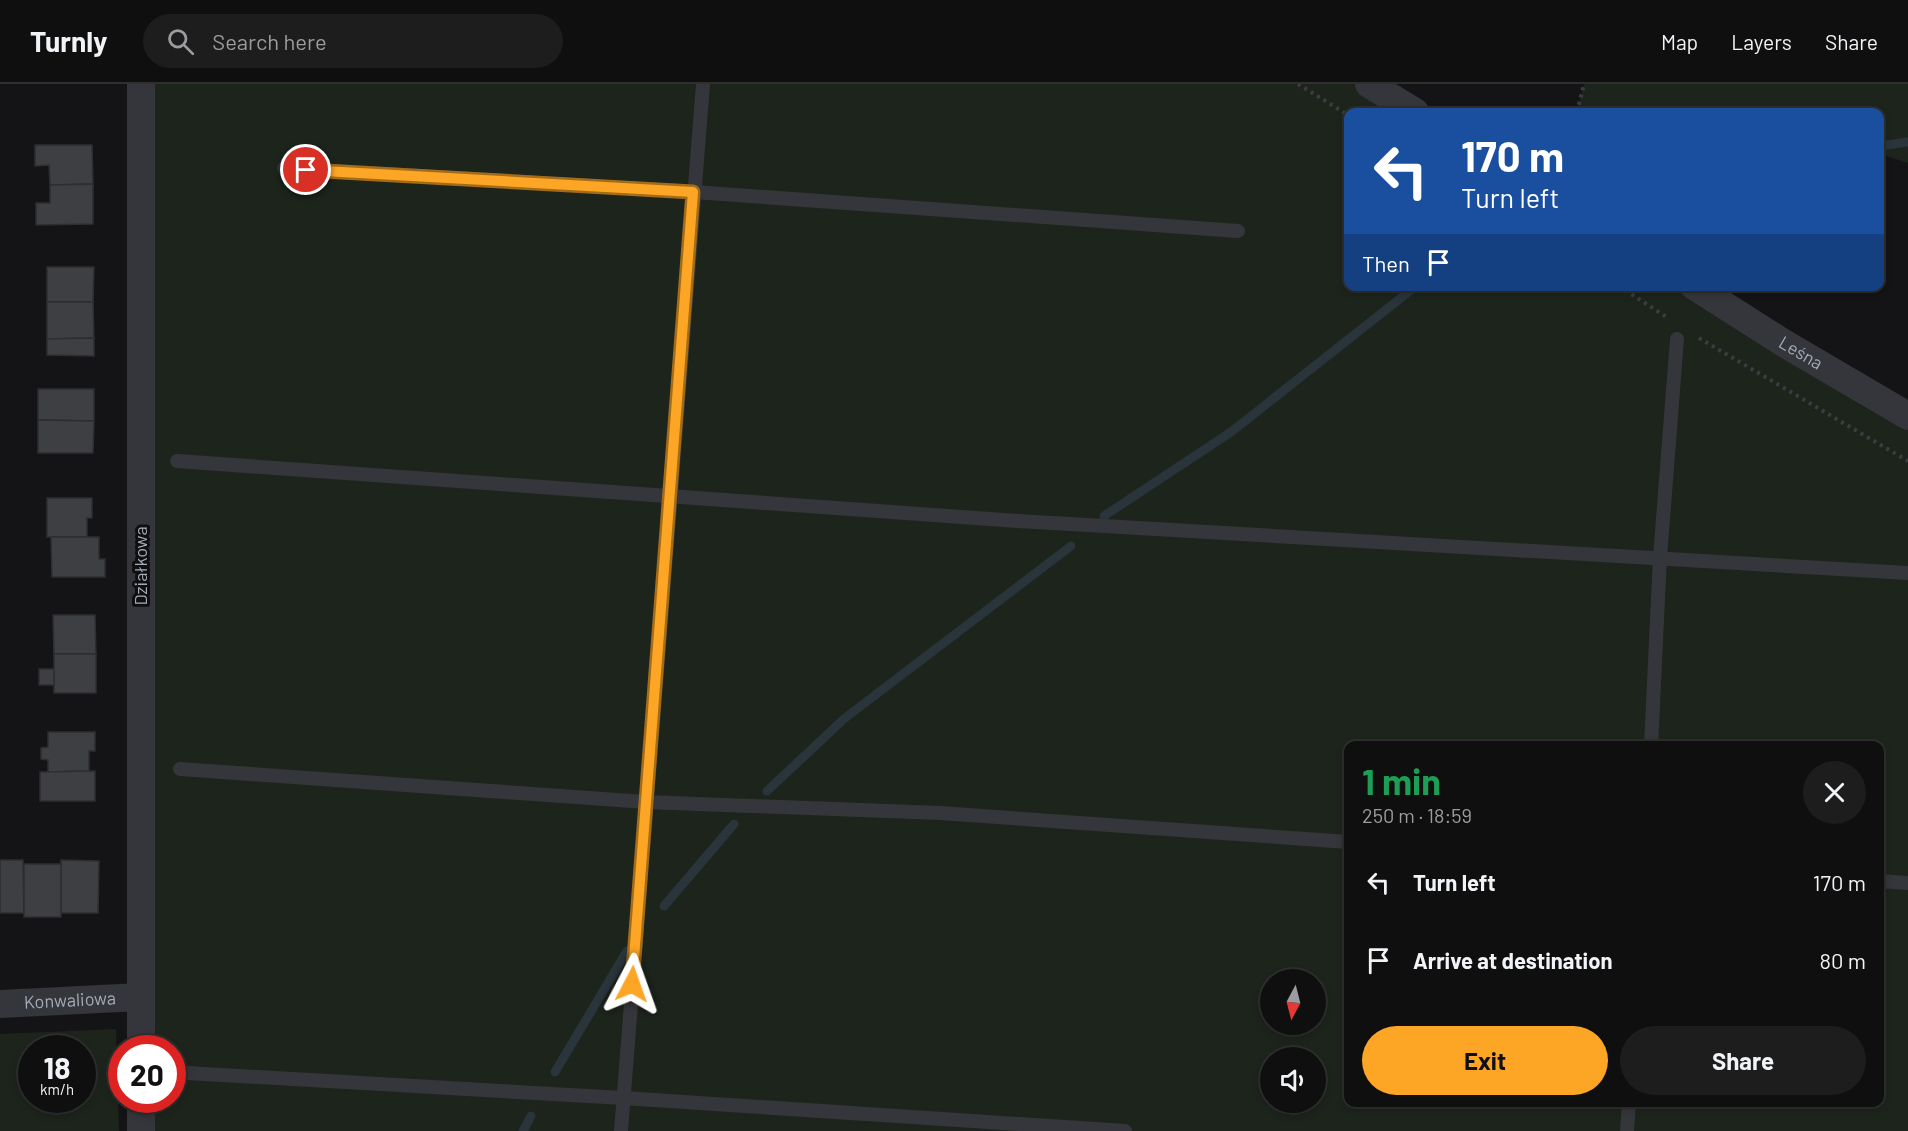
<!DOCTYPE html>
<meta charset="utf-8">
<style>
body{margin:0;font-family:Barlow,sans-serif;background:#1d1d1e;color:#f1f3f6;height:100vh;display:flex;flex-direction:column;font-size:22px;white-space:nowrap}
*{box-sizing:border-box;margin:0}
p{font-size:20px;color:#9b9c9f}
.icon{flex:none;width:33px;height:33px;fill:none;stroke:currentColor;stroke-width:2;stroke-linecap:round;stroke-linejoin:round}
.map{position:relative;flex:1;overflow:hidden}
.panel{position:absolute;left:1344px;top:657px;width:540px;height:366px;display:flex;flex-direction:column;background:#0f0f10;border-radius:12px;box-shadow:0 3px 9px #0003,0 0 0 2px #2f2f30}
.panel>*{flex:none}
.hud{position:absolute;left:1344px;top:24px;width:540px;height:183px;border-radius:12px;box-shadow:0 3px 9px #0003,0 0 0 2px #2f2f30;background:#1a4fa0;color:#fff;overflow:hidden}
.needle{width:39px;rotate:187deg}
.fabs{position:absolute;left:1260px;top:885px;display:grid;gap:12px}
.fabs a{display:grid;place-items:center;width:66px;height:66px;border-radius:50%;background:#0f0f10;box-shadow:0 3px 9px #0003,0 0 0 2px #2f2f30;font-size:30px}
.speed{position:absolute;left:18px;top:951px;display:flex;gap:12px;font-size:30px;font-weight:700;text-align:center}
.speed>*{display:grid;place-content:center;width:78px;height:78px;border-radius:50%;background:#0f0f10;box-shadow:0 3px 9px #0003,0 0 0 2px #2f2f30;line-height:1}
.speed small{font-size:15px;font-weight:400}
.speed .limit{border:9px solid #d22;background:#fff;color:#111}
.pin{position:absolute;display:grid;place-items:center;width:51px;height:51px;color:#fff;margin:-26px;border:3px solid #fff;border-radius:50%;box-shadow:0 2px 6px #0007}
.me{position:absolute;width:66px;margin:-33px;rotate:4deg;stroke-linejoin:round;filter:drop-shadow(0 0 4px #0008)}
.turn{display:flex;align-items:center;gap:21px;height:126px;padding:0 18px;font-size:27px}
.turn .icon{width:78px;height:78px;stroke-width:2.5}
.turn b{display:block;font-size:42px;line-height:51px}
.then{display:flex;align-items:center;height:57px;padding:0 18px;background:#0003;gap:12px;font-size:22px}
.round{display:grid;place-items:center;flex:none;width:63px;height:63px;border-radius:32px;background:#1d1d1e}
.summary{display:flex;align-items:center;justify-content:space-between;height:102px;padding:0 18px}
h1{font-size:36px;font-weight:700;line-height:45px;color:#1e9e55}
.primary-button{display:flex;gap:12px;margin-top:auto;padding:12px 18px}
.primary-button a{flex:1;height:69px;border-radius:36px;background:#fda625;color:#111;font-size:24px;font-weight:700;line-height:69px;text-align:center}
.primary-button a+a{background:#1d1d1e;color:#f1f3f6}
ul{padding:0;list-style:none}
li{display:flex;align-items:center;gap:18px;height:78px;padding:0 18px}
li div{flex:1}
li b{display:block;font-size:22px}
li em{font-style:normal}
header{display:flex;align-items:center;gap:36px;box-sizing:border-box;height:84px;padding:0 30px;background:#0f0f10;border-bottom:2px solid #2f2f30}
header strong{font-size:28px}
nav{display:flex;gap:33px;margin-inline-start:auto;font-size:21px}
.search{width:420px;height:54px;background:#1d1d1e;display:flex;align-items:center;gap:15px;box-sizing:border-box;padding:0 21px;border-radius:33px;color:#9b9c9f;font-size:22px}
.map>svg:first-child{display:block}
.green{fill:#1c241c;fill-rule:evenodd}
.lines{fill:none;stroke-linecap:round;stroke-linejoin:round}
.stream{stroke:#29343b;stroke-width:9}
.building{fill:#3e3f43;stroke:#2e2e32;stroke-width:1.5}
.path{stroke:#3b3d42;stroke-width:4;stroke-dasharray:3 4.5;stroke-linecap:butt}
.service{stroke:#35363b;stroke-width:14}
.minor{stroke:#35363b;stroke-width:28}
.route-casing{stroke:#a46c18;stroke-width:15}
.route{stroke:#fda625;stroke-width:10}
.labels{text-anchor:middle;stroke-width:6;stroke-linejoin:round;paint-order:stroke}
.street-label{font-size:18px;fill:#a5acb7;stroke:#0f0f11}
</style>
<header>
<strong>Turnly</strong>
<div class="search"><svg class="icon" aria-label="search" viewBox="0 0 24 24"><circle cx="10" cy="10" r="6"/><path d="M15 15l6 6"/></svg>Search here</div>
<nav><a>Map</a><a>Layers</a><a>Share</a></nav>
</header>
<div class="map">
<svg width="1908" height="1047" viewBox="0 0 1908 1047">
<rect width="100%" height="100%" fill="#141416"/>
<g class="green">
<path d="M141,0H1369L1415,28H1348V202L1694,203L1908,332V1047H141V1016H172V964H141ZM1348,662H1880V1018H1348ZM1270,896H1316V940H1270ZM1270,974H1316V1018H1270Z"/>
<path d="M1584,0H1908V79L1880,70V28H1577Z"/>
<path d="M116,945L119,1047H0V950ZM32,964H82V1016H32Z"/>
</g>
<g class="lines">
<g class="stream">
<path d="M1880,62L1908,58"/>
<path d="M1104,432L1231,348L1416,202"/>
<path d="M767,707L845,634L1071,462"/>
<path d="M664,822L734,740"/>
<path d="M555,988L627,867"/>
<path d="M523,1047L531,1032"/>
</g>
</g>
<g class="building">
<path d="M35,61H92L93,100L50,101L49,81L35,82Z"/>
<path d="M93,100V140L36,141V119H50V101Z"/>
<path d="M47,183H94L93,218H47Z"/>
<path d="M47,218H93L94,254L47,255Z"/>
<path d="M94,254V272L47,271V255Z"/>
<path d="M38,305H94V337L38,336Z"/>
<path d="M38,336L94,337L93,369H38Z"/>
<path d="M47,414H92V434H87V453H47Z"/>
<path d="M51,453H99V475H105V493H52Z"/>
<path d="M53,531H95L96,570H54Z"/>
<rect x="54" y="570" width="42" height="39"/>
<rect x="39" y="585" width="15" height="16"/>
<path d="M48,648H95V667H89V687L48,688V676L41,675V664L48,663Z"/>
<path d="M95,687V717H40V688Z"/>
<path d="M0,776H23L24,829H0Z"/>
<path d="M61,776L99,777L98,829H61Z"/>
<rect x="24" y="780" width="37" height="53"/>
</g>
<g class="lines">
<g class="path">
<path d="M1298,0L1348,31"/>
<path d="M1577,28L1584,0"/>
<path d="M1619,202L1668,234"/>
<path d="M1699,254L1908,377"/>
</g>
<g class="service">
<path d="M284,84L694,108L1238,147"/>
<path d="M177,377L1018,437L1908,489"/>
<path d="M1651,662L1660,473L1677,255"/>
<path d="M180,685L646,718L940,729L1348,758"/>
<path d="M1880,797L1908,799"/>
<path d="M187,989L623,1014L1125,1047"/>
<path d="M621,1047L703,0"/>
<path d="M1627,1047L1629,1018"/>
</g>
<g class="minor">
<path d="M1369,0L1415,28"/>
<path id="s1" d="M1694,202L1782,258L1908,332"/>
<path id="s2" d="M0,920L140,913"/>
<path d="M141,964V0"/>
<path d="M141,1016V1047"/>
</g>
</g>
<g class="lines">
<defs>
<path id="route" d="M306,86L693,108L632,900"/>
</defs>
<use href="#route" class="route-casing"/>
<use href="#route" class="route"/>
</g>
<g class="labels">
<g class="street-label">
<text dy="6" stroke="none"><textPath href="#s1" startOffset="126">Leśna</textPath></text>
<text transform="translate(141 482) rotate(-90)" y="6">Działkowa</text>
<text dy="6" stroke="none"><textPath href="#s2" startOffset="70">Konwaliowa</textPath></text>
</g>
</g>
</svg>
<div class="fabs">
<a><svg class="needle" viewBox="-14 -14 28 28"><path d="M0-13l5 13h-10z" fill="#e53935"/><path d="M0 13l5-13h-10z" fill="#9b9c9f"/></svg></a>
<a><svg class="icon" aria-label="sound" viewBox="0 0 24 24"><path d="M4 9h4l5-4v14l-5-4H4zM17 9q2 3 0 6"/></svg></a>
</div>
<div class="speed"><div>18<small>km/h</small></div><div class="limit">20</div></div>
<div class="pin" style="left:306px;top:86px;background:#d93025"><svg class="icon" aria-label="arrive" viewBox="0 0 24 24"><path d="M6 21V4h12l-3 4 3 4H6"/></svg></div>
<svg class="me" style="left:632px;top:900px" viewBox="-20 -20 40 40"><path d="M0-17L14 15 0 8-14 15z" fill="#fda625" stroke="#fff" stroke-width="4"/></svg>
<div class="hud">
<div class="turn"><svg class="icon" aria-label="left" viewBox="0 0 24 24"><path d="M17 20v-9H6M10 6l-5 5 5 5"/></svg><div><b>170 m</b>Turn left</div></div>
<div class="then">Then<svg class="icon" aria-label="arrive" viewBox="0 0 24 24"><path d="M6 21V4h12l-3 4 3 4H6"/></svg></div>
</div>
<section class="panel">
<div class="summary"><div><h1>1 min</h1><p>250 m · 18:59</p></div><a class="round"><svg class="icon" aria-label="close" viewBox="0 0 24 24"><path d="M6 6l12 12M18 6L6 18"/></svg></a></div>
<ul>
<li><svg class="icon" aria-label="left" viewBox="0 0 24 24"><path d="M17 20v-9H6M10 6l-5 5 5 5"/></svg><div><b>Turn left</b></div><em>170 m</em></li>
<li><svg class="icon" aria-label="arrive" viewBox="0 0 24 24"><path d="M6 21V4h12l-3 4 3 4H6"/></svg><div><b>Arrive at destination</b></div><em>80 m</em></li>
</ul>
<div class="primary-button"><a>Exit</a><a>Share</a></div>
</section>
</div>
